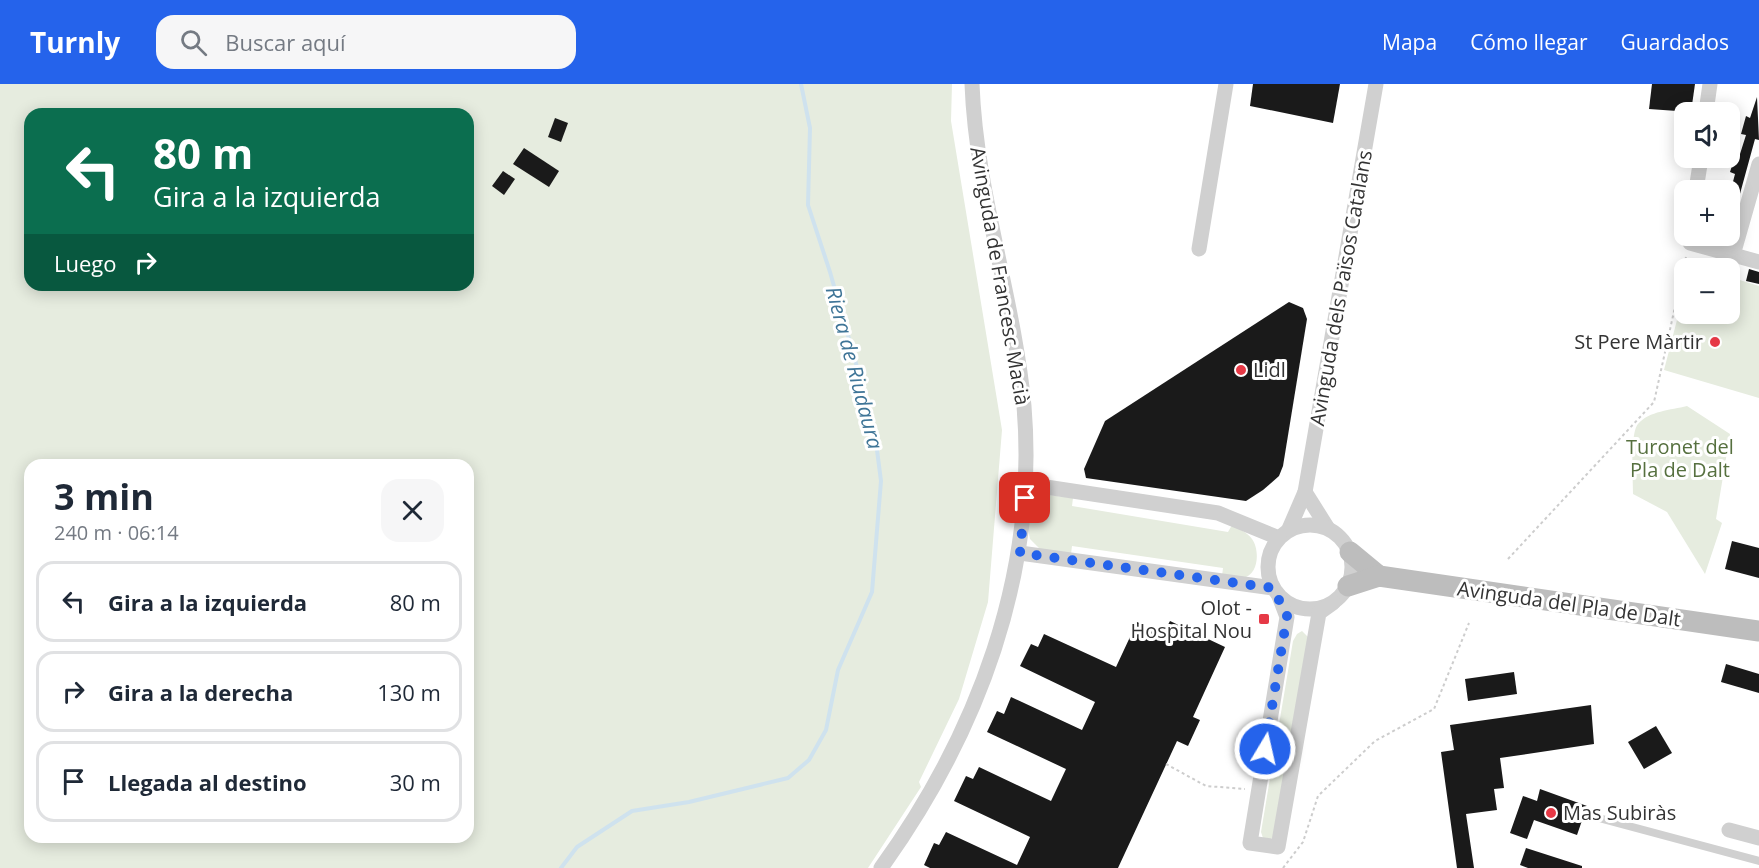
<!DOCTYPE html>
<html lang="es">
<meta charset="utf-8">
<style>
body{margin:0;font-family:"Open Sans",sans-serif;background:#f6f6f7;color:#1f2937;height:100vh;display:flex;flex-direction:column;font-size:22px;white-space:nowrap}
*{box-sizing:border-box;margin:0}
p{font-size:20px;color:#747a83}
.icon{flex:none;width:33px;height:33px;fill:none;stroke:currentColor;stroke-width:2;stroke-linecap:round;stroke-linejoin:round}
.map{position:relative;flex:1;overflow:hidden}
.sheet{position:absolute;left:24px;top:375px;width:450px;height:384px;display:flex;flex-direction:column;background:#fff;border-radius:18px;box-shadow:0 3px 15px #0003}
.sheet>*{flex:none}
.guide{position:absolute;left:24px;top:24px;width:450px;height:183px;border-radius:18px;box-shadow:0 3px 15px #0003;background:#0b6e4f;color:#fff;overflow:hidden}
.tools{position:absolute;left:1674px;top:18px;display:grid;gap:12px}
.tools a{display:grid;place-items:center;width:66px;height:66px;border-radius:12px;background:#fff;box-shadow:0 3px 15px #0003;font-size:30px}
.pin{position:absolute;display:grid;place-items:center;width:51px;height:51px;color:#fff;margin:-26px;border-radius:12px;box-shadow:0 3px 9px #0006}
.me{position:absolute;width:66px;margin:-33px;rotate:9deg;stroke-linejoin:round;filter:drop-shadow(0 0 4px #0008)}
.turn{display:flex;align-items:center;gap:21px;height:126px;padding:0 30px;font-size:27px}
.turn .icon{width:78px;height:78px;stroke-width:2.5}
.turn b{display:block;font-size:42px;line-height:51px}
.then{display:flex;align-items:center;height:57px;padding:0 30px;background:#0003;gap:12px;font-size:22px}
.round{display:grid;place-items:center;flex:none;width:63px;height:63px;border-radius:18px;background:#f6f6f7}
.summary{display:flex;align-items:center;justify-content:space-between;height:102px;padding:0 30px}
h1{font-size:36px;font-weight:700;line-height:45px}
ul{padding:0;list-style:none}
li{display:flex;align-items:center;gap:18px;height:81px;margin:0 12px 9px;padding:0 18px;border:3px solid #e0e1e3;border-radius:18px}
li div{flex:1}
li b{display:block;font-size:22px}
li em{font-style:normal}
header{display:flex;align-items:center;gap:36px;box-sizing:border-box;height:84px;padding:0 30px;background:#2563eb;color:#fff}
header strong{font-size:28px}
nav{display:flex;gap:33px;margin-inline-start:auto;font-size:21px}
.search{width:420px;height:54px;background:#f6f6f7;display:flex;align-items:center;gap:15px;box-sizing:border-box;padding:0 21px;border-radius:18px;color:#747a83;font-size:22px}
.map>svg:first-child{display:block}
.green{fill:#e6ecdf;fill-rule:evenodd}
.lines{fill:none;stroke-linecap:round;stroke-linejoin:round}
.stream{stroke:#cfe2ee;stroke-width:4}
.building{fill:#1a1a1a}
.path{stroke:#cdcdcd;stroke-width:2;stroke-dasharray:3 3;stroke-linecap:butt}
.lane{stroke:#d0d0d0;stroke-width:8}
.street{stroke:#d0d0d0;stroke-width:15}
.secondary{stroke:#bdbdbd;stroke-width:21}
.route{stroke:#2563eb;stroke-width:10;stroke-dasharray:0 18}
.poi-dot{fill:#e63946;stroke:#fff;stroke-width:2}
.labels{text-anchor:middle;stroke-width:6;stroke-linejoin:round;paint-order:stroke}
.street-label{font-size:20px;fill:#333;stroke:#fff}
.poi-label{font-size:20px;fill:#333;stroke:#fff;text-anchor:end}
.park-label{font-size:20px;fill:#56703f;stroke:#fff}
.water-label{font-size:21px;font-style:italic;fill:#3f7597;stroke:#fff}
</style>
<header>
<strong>Turnly</strong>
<div class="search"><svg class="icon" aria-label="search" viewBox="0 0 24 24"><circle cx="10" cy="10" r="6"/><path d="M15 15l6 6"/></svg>Buscar aquí</div>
<nav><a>Mapa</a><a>Cómo llegar</a><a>Guardados</a></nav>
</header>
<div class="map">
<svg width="1759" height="784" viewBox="0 0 1759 784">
<rect width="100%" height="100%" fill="#fff"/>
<g class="green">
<path d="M0,0H952L951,37L1002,346L988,518L959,615L919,698L921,703L868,784H0ZM30,30H468V201H30ZM30,381H468V753H30Z"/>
<path d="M1730,193L1759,202V314L1664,286L1684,209V230H1730Z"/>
<path d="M1687,322L1730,350L1716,435L1722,439L1705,490L1667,428L1633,410C1633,396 1630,349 1638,340C1649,327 1671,326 1687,322Z"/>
<path d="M1049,411L1073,414L1072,422L1228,448L1232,441C1239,445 1247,448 1252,455C1260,466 1259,492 1242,494C1236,495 1228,493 1222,492L1223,484L1072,462L1071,470L1040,465L1030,455C1026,437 1029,416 1049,411Z"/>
<path d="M1302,547L1309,554L1276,749L1271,755L1263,754L1261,748L1293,557L1297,550Z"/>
</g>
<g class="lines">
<path class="stream" d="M561,784L577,763L632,727L689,718L788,694L809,676L826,646L838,586L872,508L881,397L874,343L830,188L808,121L810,44L801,0"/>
</g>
<g class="building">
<path d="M1253,0H1340L1333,39L1250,22Z"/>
<path d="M1652,0H1695L1691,28L1649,25Z"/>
<path d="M1757,13L1759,56L1755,55L1735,128L1730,126V109L1735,90L1730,88L1736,69L1740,70L1746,51L1741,50L1746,32L1750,34Z"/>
<path d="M555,34L568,39L561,58L548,53Z"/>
<path d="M524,64L559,87L549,103L513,80Z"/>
<path d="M503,87L515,95L504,111L492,102Z"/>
<path d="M1749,185L1759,188V200L1746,197Z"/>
<path d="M1289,218L1303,224L1307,235L1283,382L1279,392L1263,406L1246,417L1086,394L1084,385L1105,337Z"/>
<path d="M1732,457L1759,464V494L1725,485Z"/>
<path d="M1170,537L1225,563L1193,633L1200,636L1188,662L1177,657L1118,784H930L924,781L934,759L939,761L946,748L1017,781L1030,753L954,717L966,692L973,695L979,683L1051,717L1066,685L987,648L997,627L1004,630L1011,613L1082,646L1095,618L1020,582L1031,560L1038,563L1044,550L1116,583L1137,538L1163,550Z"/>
<path d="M1726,580L1759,590V609L1721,598Z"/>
<path d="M1514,588L1517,610L1468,617L1465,595Z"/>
<path d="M1591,621L1594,660L1500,674L1504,704L1494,705L1497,726L1466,730L1474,784H1457L1441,668L1454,666L1450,641Z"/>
<path d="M1656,642L1672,669L1644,685L1628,658Z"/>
<path d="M1540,705L1587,722L1577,751L1534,736L1527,755L1510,749L1523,712L1537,717Z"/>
<path d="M1526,764L1582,782V784H1528L1520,781Z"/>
</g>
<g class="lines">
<g class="path">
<path d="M1508,475L1654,318L1686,173"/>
<path d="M1166,680L1206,702L1245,705"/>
<path d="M1283,784L1303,758L1318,712L1375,657L1434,625L1469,539"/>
</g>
<path class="lane" d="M1595,733L1759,777"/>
<g class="street">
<path d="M1706,28L1710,0"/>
<path d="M1696,106L1701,74"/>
<path d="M1691,152L1690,159L1759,178"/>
<path d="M1199,165L1226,0"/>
<path d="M1733,171L1759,80"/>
<path d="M1026,400L1218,429L1279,454"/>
<path d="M1305,408L1327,443"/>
<circle cx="1310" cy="483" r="42"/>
<path d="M1289,445L1305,408L1376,0"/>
<path d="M1020,469L1273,504"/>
<path d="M1279,512L1287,533L1250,759L1278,763L1319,529L1333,519"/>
<path d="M1729,746L1759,754"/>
<path d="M881,784C978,649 1038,490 1024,322C1014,214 976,109 972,0"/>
</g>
<g class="secondary">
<path d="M1350,468L1379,492"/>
<path d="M1348,502L1379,492L1759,547"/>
</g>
</g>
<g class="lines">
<path class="route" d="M1025,414L1020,469L1273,504L1287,532L1265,665"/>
</g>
<g class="poi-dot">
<circle cx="1715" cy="258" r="6"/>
<circle cx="1241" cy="286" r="6"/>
<rect x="1258" y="529" width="12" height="12" rx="3"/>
<circle cx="1551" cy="729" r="6"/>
</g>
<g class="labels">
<g class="street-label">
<text transform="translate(1000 192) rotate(80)" y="7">Avinguda de Francesc Macià</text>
<text transform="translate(1341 204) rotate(-80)" y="7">Avinguda dels Països Catalans</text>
<text transform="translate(1569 520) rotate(8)" y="7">Avinguda del Pla de Dalt</text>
</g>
<g class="poi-label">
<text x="1703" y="265">St Pere Màrtir</text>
<text x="1253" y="293" text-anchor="start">Lidl</text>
<text x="1252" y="531">Olot -<tspan x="1252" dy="23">Hospital Nou</tspan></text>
<text x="1563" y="736" text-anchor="start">Mas Subiràs</text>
</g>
<g class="park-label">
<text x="1680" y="370">Turonet del<tspan x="1680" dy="23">Pla de Dalt</tspan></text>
</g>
<g class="water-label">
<text transform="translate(854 284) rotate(75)" y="7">Riera de Riudaura</text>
</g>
</g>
</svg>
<div class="tools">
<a><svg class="icon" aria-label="sound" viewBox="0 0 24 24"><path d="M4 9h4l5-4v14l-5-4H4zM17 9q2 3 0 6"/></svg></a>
<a>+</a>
<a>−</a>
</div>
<div class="pin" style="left:1025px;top:414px;background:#d93025"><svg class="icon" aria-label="arrive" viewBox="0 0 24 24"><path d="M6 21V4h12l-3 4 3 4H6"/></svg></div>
<svg class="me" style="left:1265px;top:665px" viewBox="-20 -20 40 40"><circle r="17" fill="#2563eb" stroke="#fff" stroke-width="3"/><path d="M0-11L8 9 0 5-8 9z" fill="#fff"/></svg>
<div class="guide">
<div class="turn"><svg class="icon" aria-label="left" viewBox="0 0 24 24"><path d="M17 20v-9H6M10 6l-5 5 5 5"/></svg><div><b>80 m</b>Gira a la izquierda</div></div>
<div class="then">Luego<svg class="icon" aria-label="right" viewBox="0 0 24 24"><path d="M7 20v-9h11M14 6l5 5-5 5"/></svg></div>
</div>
<section class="sheet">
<div class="summary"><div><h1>3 min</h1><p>240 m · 06:14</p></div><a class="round"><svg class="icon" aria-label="close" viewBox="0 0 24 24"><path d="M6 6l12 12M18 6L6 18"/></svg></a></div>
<ul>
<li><svg class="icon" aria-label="left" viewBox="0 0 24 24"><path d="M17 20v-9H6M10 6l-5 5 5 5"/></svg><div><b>Gira a la izquierda</b></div><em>80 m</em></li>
<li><svg class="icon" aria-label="right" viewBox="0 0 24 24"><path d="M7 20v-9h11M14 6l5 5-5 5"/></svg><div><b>Gira a la derecha</b></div><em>130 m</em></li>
<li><svg class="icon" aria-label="arrive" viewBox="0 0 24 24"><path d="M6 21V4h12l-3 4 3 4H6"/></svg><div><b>Llegada al destino</b></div><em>30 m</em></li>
</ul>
</section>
</div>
